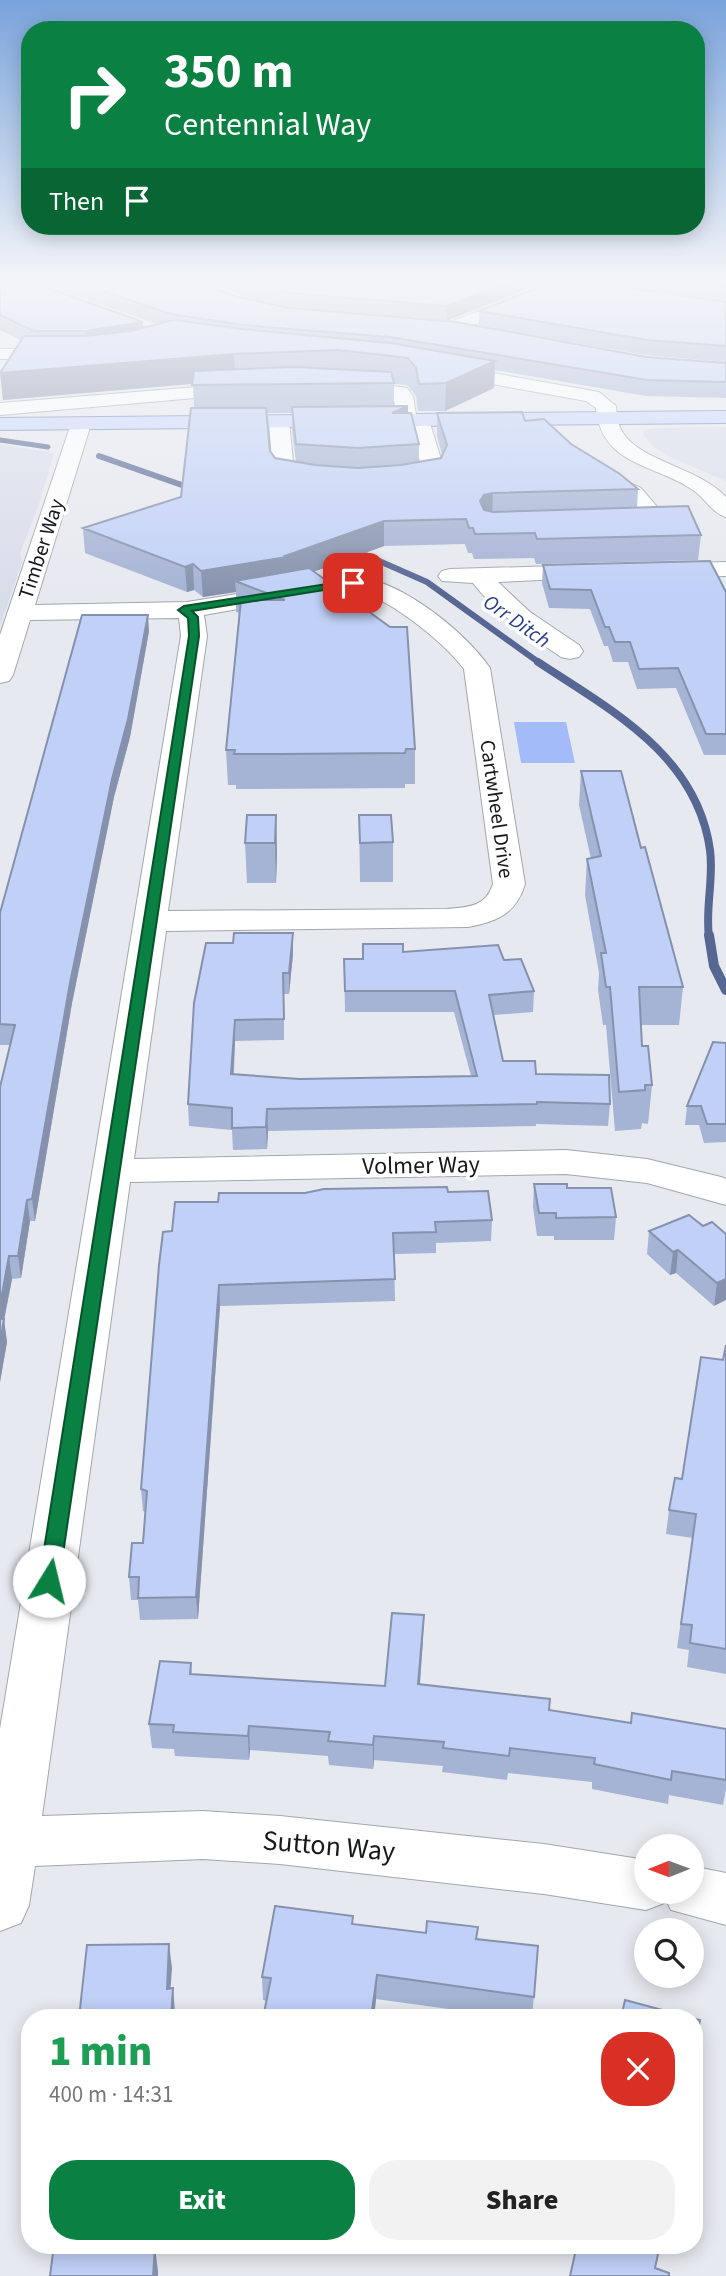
<!DOCTYPE html>
<meta charset="utf-8">
<style>
body{margin:0;font-family:"Source Sans 3",sans-serif;background:#f2f2f2;color:#222;height:100vh;display:flex;flex-direction:column;font-size:26px;white-space:nowrap}
*{box-sizing:border-box;margin:0}
p{font-size:23px;color:#767676}
.icon{flex:none;width:38px;height:38px;fill:none;stroke:currentColor;stroke-width:2;stroke-linecap:round;stroke-linejoin:round}
.map{position:relative;flex:1;overflow:hidden}
.details{position:absolute;left:21px;top:2009px;width:682px;height:245px;display:flex;flex-direction:column;background:#fff;border-radius:28px;box-shadow:0 4px 18px #0003}
.details>*{flex:none}
.hud{position:absolute;left:21px;top:21px;width:684px;height:214px;border-radius:28px;box-shadow:0 4px 18px #0003;background:#0b8043;color:#fff;overflow:hidden}
.needle{width:46px;rotate:269deg}
.fabs{position:absolute;left:634px;top:1834px;display:grid;gap:14px}
.fabs a{display:grid;place-items:center;width:70px;height:70px;border-radius:50%;background:#fff;box-shadow:0 4px 18px #0003;font-size:35px}
.pin{position:absolute;display:grid;place-items:center;width:60px;height:60px;color:#fff;margin:-30px;border-radius:14px;box-shadow:0 4px 10px #0006}
.me{position:absolute;width:77px;margin:-38px;rotate:9deg;stroke-linejoin:round;filter:drop-shadow(0 0 5px #0008)}
.turn{display:flex;align-items:center;gap:24px;height:147px;padding:0 28px;font-size:32px}
.turn .icon{width:91px;height:91px;stroke-width:2.5}
.turn b{display:block;font-size:49px;line-height:60px}
.then{display:flex;align-items:center;height:66px;padding:0 28px;background:#0003;gap:14px;font-size:26px}
.round{display:grid;place-items:center;flex:none;width:74px;height:74px;border-radius:28px;background:#f2f2f2}
.overview{display:flex;align-items:center;justify-content:space-between;height:119px;padding:0 28px}
h1{font-size:42px;font-weight:800;line-height:52px;color:#1e9e55}
.cta{display:flex;gap:14px;margin-top:auto;padding:14px 28px}
.cta a{flex:1;height:80px;border-radius:28px;background:#0b8043;color:#fff;font-size:28px;font-weight:800;line-height:80px;text-align:center}
.cta a+a{background:#f2f2f2;color:#222}
.map>svg:first-child{display:block}
.built{fill:#d8ddea}
.green{fill:#a3bbf8}
.lines{fill:none;stroke-linecap:round;stroke-linejoin:round}
.stream-far3{stroke:#576793;stroke-width:5}
.stream-far2{stroke:#576793;stroke-width:6}
.stream-far1{stroke:#576793;stroke-width:8}
.stream{stroke:#576793;stroke-width:10}
.minor-casing{stroke:#a4a6ac;stroke-width:2}
.major-casing{stroke:#7383ac;stroke-width:2}
.minor{fill:#fff;fill-rule:evenodd}
.major{fill:#c9d7fc;fill-rule:evenodd}
.wall{fill:#a5b3d4;fill-rule:evenodd}
.shaded-wall{fill:#8692ad}
.building{fill:#c0d0f7;stroke:#8692ad;stroke-width:2}
.route{fill:#0b8043;stroke:#07532c;stroke-width:2}
.labels{text-anchor:middle;stroke-width:7;stroke-linejoin:round;paint-order:stroke}
.far-street-label{font-size:21px;fill:#17181a;stroke:#fff}
.far-water-label{font-size:21px;font-style:italic;fill:#273c86;stroke:#fff}
.street-label{font-size:24px;fill:#17181a;stroke:#fff}
.near-street-label{font-size:28px;fill:#17181a;stroke:#fff}
</style>
<div class="map">
<svg width="726" height="2276" viewBox="0 0 726 2276">
<rect width="100%" height="100%" fill="#e6e9ef"/>
<g class="built">
<path d="M726,427V481L668,456L654,447L644,436L643,430L652,428Z"/>
<path d="M0,444L54,453L39,504L20,553L22,562L0,626Z"/>
</g>
<path class="green" d="M514,722H566L575,763H521Z"/>
<g class="lines">
<path class="stream-far3" d="M0,440L48,447"/>
<g class="stream-far2">
<path d="M99,456L196,490"/>
<path d="M352,549L427,582L541,664"/>
</g>
<path class="stream-far1" d="M538,662C611,710 697,755 710,850C714,879 705,908 709,937"/>
<path class="stream" d="M709,935L714,966L726,990"/>
<defs>
<g id="minor">
<path d="M563,278H585L583,281L419,347L413,348L404,343L407,339Z"/>
<path d="M0,349H65L74,354L65,359H0Z"/>
<path d="M443,364L599,392L616,406C617,416 617,424 623,433C642,462 698,467 726,497V517C712,513 705,498 693,490C656,464 601,466 596,408L586,401L436,374L434,370L436,366Z"/>
<path d="M341,379L407,388L413,396L416,415L426,416L429,420L444,469L440,479L397,484L389,483L386,478L389,473L422,469L410,425L400,424L393,397L334,389L331,385L334,381Z"/>
<path d="M246,383L253,385L256,389L253,393L0,415V403Z"/>
<path d="M279,416L286,418L289,422L294,471L327,475L330,480L327,485C310,489 285,488 273,474L269,422L272,418Z"/>
<path d="M81,418L88,420L91,424L35,605L187,602L349,576C396,576 465,631 490,668L525,884C516,914 496,922 468,927L166,931L134,1159L566,1150L647,1159L721,1177L726,1179V1205L647,1183L566,1174L130,1182L42,1816L203,1811L280,1816L544,1844L646,1860V1892H691V1866L726,1873V1925L671,1910L667,1902L646,1910L544,1894L280,1864L203,1859L35,1866L29,1905L21,1923L0,1931V1729L181,636L179,618L30,620L13,675L9,681L0,683V635L71,424L74,420ZM360,591C393,602 443,641 464,669L493,884C486,907 468,907 447,909L168,911L207,636L204,615L334,592Z"/>
<path d="M591,466L641,488L670,522L667,527H651L625,498L583,477L580,472L583,467Z"/>
<path d="M726,562V576L662,578L654,576L650,571L654,566L662,564Z"/>
<path d="M594,565L602,567L606,572L602,577L498,582L530,612L579,645L583,651L579,657L570,659L561,657C529,635 497,614 473,583L442,581L438,576L442,571L450,569Z"/>
</g>
<path id="major" d="M726,411V423L0,430V418Z"/>
</defs>
<use href="#minor" class="minor-casing"/>
<use href="#major" class="major-casing"/>
<use href="#minor" class="minor"/>
<use href="#major" class="major"/>
</g>
<g class="wall">
<path d="M0,278L143,322V328L157,324L25,278H184L238,297L290,308L646,357L726,363V398L646,396L495,370L494,388L445,411H418L416,396L407,385L394,384V406L408,413L419,444V462L441,458L442,455L437,436V413L525,421L571,444L638,489L637,508L701,535L698,560L536,564L534,558L474,559L472,553H468L465,544L384,546L313,572L415,749V784H405V788L236,789V785H228L226,750L239,613L236,612V592L203,597L194,590L187,592L85,553L83,528L181,497L194,408L193,384L3,400L21,340L0,330ZM267,413H292V430L296,462L275,458L270,451Z"/>
<path d="M189,278H542L538,285L446,321L291,307L250,298Z"/>
<path d="M585,278H726V302L585,281Z"/>
<path d="M726,302V362L645,355L479,326V311Z"/>
<path d="M543,565L726,592V755H704L676,688L637,689L628,662H613L608,646H604L590,609L549,608L542,583Z"/>
<path d="M149,631L130,737L114,797L72,1003L35,1221H30L21,1278L12,1279L4,1320L7,1342L0,1382V1087L10,1045H0V913Z"/>
<path d="M581,771L641,848L683,987L679,1025H641L642,1046L652,1085L648,1124L642,1123L641,1129L615,1131L606,1025H603L598,990L599,973L585,895L587,859H591L579,805Z"/>
<path d="M276,815L277,854L276,883H247L245,843Z"/>
<path d="M359,815L393,842V882H360Z"/>
<path d="M403,952L504,960L534,991L533,1012L494,1015L503,1061L610,1104L608,1126L536,1124V1126L268,1131L267,1149L233,1150L232,1130L189,1126L188,1104L194,1003L293,954L289,994H284V1040L235,1041L234,1074L299,1079L471,1076L454,1012H345L344,959H363Z"/>
<path d="M726,1043V1142L704,1143L699,1125H685L687,1106Z"/>
<path d="M534,1184L567,1188L616,1217L614,1240H554V1236H537L533,1207Z"/>
<path d="M448,1192L492,1220L491,1241L436,1243V1253L394,1254L395,1301L220,1306L198,1619L140,1620L138,1600H131L129,1577L143,1543L145,1512L143,1511L141,1489L172,1231L218,1202L305,1193Z"/>
<path d="M703,1226L726,1234L714,1306L676,1273L670,1275L647,1254L649,1231Z"/>
<path d="M726,1345V1674L687,1667L689,1650L677,1648L693,1538L666,1534L669,1510L682,1479L723,1360Z"/>
<path d="M423,1639L420,1684L549,1710L631,1723L726,1729V1789L723,1805L669,1795L668,1804L592,1789V1782L508,1773L507,1780L442,1772L443,1766L374,1760L373,1769L329,1765L328,1756L250,1750L249,1760L175,1756L174,1749L152,1748L149,1724L191,1663L192,1674L385,1686Z"/>
<path d="M353,1916V1924L538,1946L532,2018H514L376,1999L374,2018H263L267,2001L263,2000L262,1977Z"/>
</g>
<g class="shaded-wall">
<path d="M520,278H542L538,285L446,321V306Z"/>
<path d="M143,322L144,337L87,346L86,331Z"/>
<path d="M234,354L235,380L3,400L0,373Z"/>
<path d="M495,361L494,388L445,411L446,383Z"/>
<path d="M408,406V429L392,413Z"/>
<path d="M493,493L492,517L483,519L480,501L484,495Z"/>
<path d="M384,521V546L288,581H235L236,592L203,597L201,571L285,556Z"/>
<path d="M193,564L194,590L187,592L185,567Z"/>
<path d="M148,615L149,631L130,737L114,797L72,1003L35,1221L32,1199L70,983L112,779Z"/>
<path d="M276,815L277,854L276,883L275,843Z"/>
<path d="M293,933V954L289,994V973Z"/>
<path d="M235,1020V1041L232,1096L231,1074Z"/>
<path d="M267,1109L268,1131L267,1149L266,1127Z"/>
<path d="M27,1200L30,1221L21,1278L18,1256Z"/>
<path d="M678,1250L676,1273L670,1275L673,1252Z"/>
<path d="M9,1256L12,1279L4,1320L7,1342L0,1382V1305Z"/>
<path d="M726,1279V1300L714,1306L717,1283Z"/>
<path d="M219,1285L220,1306L198,1619L196,1597Z"/>
<path d="M424,1615L423,1639L418,1708V1684Z"/>
<path d="M249,1726L250,1750L249,1760L248,1736Z"/>
<path d="M374,1736V1760L373,1769V1745Z"/>
<path d="M169,1944L172,1968L169,2012L167,1989Z"/>
<path d="M377,1975L376,1999L374,2018H371Z"/>
<path d="M173,1988L175,2012L174,2018H171Z"/>
<path d="M155,2248L158,2271V2276H153Z"/>
</g>
<g class="building">
<path d="M0,278H20L143,322L86,331H34L0,315Z"/>
<path d="M65,278H184L238,297L290,308L456,322L646,357L726,363V382L647,380L390,337L243,325L171,314Z"/>
<path d="M231,278H520L446,306L291,293L249,284Z"/>
<path d="M563,278L726,302V346L647,340L479,311Z"/>
<path d="M659,278H726V287Z"/>
<path d="M173,320L242,329L390,343L495,361L446,383L419,384L416,368L408,358L338,350L234,354L0,373L24,336H85L131,331Z"/>
<path d="M295,367L391,372L394,383L192,385L194,371Z"/>
<path d="M408,406L392,413H411L419,444L358,448L296,444L292,407Z"/>
<path d="M191,408H266L270,451L275,458L315,465L358,468L401,465L441,458L447,445L437,413L522,412L525,421L544,419L571,444L620,474L638,489L493,493L484,495L480,501L484,510L493,512L688,506L701,535L537,539L535,533L475,534L473,528H469L466,519L384,521L285,556L287,557L201,571L193,564L185,567L83,528L181,497Z"/>
<path d="M710,561L726,592V734H706L678,668L639,669L630,642H615L609,627H605L591,590L550,589L543,565Z"/>
<path d="M309,568L390,627H407L415,749H406L405,753L281,754H234L235,750H226L241,600H285L235,581Z"/>
<path d="M82,615H148L128,719L112,779L70,983L32,1199L27,1200L18,1256H9L0,1305V1087L15,1025L0,1024V913Z"/>
<path d="M581,771H621L641,848L645,847L683,987H639L642,1046H648L652,1085H645V1090L619,1092L610,987H606L601,953H606L587,859L601,856Z"/>
<path d="M247,815H276L275,843H245Z"/>
<path d="M359,815H391L393,842L360,843Z"/>
<path d="M234,933H293L289,973H283L284,1019L235,1020L231,1074L299,1079L477,1076L455,991H345L344,959H363V944H403V952L498,945L504,960L521,959L534,991L489,995L503,1061H535L536,1074L609,1075L610,1104L537,1102V1104L267,1109L266,1127L232,1128V1108L188,1104L194,1003L206,943H233Z"/>
<path d="M713,1042L726,1043V1124H707L701,1106H687Z"/>
<path d="M534,1184H567V1188H611L616,1217L556,1218V1213H539Z"/>
<path d="M447,1187L448,1192L488,1191L492,1220L435,1222L436,1232L393,1233L395,1279L219,1285L196,1597L138,1598L139,1577H129L132,1543H143L147,1491L141,1489L159,1265L163,1232L172,1231L175,1202H218L219,1193H305L324,1189Z"/>
<path d="M689,1215L703,1226L712,1222L726,1234V1279L717,1283L678,1250L673,1252L649,1231Z"/>
<path d="M0,1319H4L0,1343Z"/>
<path d="M726,1345V1649L690,1643L692,1625L681,1624L696,1514L669,1510L675,1478L682,1479L701,1357L723,1360Z"/>
<path d="M392,1613L424,1615L418,1684L550,1699L549,1710L631,1723L632,1713L726,1729V1780L672,1771L671,1780L594,1764L595,1758L510,1748L509,1756L443,1748L444,1742L374,1736L373,1745L328,1741L330,1732L249,1726L248,1736L173,1732L174,1725L149,1724L160,1661L191,1663L190,1674L385,1686Z"/>
<path d="M275,1906L353,1916L352,1924L426,1933L427,1921L478,1927L476,1939L538,1946L534,1997L377,1975L371,2018H263L271,1978L262,1977Z"/>
<path d="M169,1944L167,1989L173,1988L171,2018H79L87,1945Z"/>
<path d="M625,2000L692,2018H621Z"/>
<path d="M695,2019L700,2020L695,2049Z"/>
<path d="M54,2245H146L145,2247L155,2248L153,2276H50Z"/>
<path d="M577,2245H660L655,2268L669,2273V2276H570Z"/>
</g>
<linearGradient id="sky" x2="0" y2="1"><stop stop-color="#79a3db"/><stop offset="0.47" stop-color="#f4f5f8"/><stop offset="1" stop-color="#f4f5f8" stop-opacity="0"/></linearGradient>
<rect width="726" height="596" fill="url(#sky)"/>
<path class="route" d="M353,580L356,581V585L192,611L198,617L199,636L59,1581L56,1587L49,1589L42,1587L39,1581L189,636L188,618L178,610L184,606Z"/>
<g class="labels">
<g class="far-street-label">
<text transform="translate(41 549) rotate(-72)" y="7">Timber Way</text>
<text transform="translate(497 809) rotate(82)" y="7">Cartwheel Drive</text>
</g>
<g class="far-water-label">
<text transform="translate(517 621) rotate(35)" y="7">Orr Ditch</text>
</g>
<g class="street-label">
<text transform="translate(421 1165) rotate(-1)" y="8">Volmer Way</text>
</g>
<g class="near-street-label">
<text transform="translate(329 1845) rotate(5)" y="10">Sutton Way</text>
</g>
</g>
</svg>
<div class="fabs">
<a><svg class="needle" viewBox="-14 -14 28 28"><path d="M0-13l5 13h-10z" fill="#e53935"/><path d="M0 13l5-13h-10z" fill="#767676"/></svg></a>
<a><svg class="icon" aria-label="search" viewBox="0 0 24 24"><circle cx="10" cy="10" r="6"/><path d="M15 15l6 6"/></svg></a>
</div>
<div class="pin" style="left:353px;top:583px;background:#d93025"><svg class="icon" aria-label="arrive" viewBox="0 0 24 24"><path d="M6 21V4h12l-3 4 3 4H6"/></svg></div>
<svg class="me" style="left:49px;top:1581px" viewBox="-20 -20 40 40"><circle r="19" fill="#fff"/><path d="M0-13L10 11 0 6-10 11z" fill="#0b8043"/></svg>
<div class="hud">
<div class="turn"><svg class="icon" aria-label="right" viewBox="0 0 24 24"><path d="M7 20v-9h11M14 6l5 5-5 5"/></svg><div><b>350 m</b>Centennial Way</div></div>
<div class="then">Then<svg class="icon" aria-label="arrive" viewBox="0 0 24 24"><path d="M6 21V4h12l-3 4 3 4H6"/></svg></div>
</div>
<section class="details">
<div class="overview"><div><h1>1 min</h1><p>400 m · 14:31</p></div><a class="round" style="background:#d93025;color:#fff"><svg class="icon" aria-label="close" viewBox="0 0 24 24"><path d="M6 6l12 12M18 6L6 18"/></svg></a></div>
<div class="cta"><a>Exit</a><a>Share</a></div>
</section>
</div>
